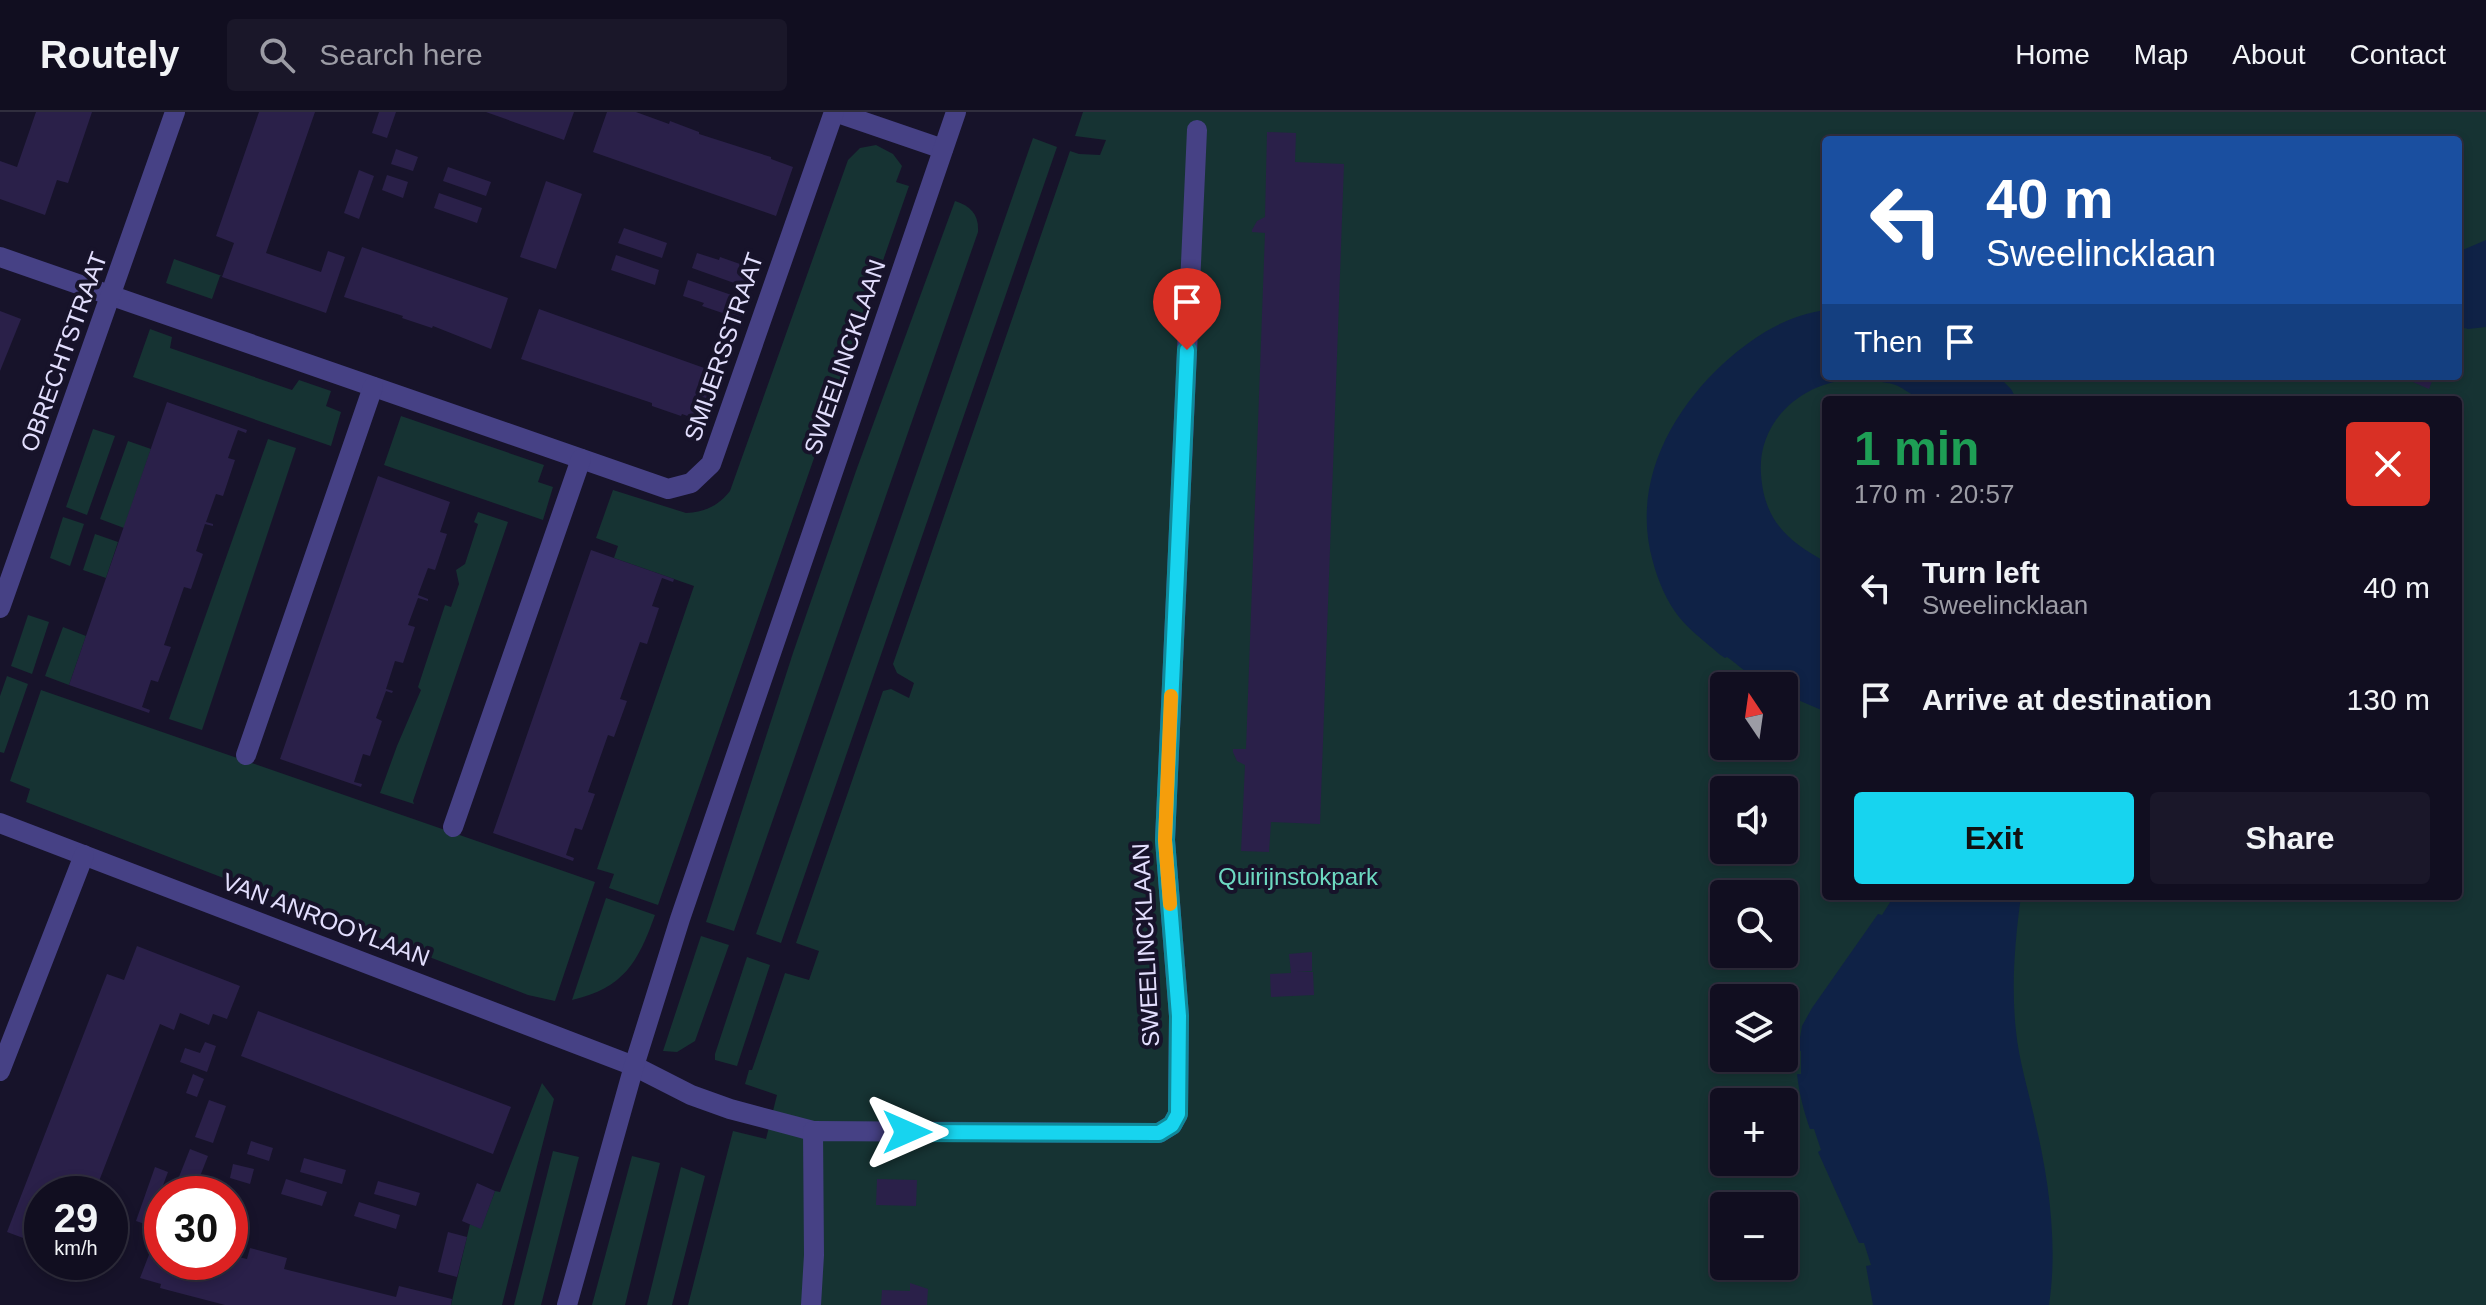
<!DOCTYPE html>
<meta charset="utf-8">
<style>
body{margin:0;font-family:Helvetica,sans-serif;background:#1a1729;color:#f1f3f6;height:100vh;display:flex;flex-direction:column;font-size:30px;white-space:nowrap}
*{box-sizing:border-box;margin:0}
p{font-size:26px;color:#9c9ca5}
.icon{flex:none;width:44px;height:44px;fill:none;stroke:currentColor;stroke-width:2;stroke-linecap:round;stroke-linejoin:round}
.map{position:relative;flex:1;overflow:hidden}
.panel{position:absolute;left:1822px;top:284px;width:640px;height:504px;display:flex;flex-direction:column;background:#110e20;border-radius:8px;box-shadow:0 4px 12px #0003,0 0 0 2px #302e3e}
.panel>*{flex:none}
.banner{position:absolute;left:1822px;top:24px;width:640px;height:244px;border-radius:8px;box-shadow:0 4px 12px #0003,0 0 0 2px #302e3e;background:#1a4fa0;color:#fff;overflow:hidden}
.needle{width:52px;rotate:347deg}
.tools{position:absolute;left:1710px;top:560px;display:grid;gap:16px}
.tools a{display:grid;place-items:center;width:88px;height:88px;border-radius:8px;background:#110e20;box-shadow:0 4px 12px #0003,0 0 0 2px #302e3e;font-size:40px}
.speed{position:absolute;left:24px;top:1064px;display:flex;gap:16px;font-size:40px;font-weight:700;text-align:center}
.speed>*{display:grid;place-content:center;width:104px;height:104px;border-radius:50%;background:#110e20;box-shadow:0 4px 12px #0003,0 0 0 2px #302e3e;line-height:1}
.speed small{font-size:20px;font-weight:400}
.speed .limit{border:12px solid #d22;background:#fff;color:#111}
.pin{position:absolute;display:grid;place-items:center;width:68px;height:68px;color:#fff;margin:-82px -34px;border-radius:50% 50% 50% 0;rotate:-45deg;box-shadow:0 0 8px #0007}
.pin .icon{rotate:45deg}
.me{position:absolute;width:88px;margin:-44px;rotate:90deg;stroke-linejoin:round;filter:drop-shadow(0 0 6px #0008)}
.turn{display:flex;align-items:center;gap:28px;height:168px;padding:0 32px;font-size:36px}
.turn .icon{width:104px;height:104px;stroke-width:2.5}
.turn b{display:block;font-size:56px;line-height:68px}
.then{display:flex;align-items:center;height:76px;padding:0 32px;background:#0003;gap:16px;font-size:30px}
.round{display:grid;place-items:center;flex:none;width:84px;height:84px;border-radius:8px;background:#1a1729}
.summary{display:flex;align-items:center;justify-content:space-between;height:136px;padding:0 32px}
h1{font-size:48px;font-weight:800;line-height:60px;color:#1e9e55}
.cta{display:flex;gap:16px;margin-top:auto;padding:16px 32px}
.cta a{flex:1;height:92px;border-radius:8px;background:#17d4ef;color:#111;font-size:32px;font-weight:800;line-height:92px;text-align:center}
.cta a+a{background:#1a1729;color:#f1f3f6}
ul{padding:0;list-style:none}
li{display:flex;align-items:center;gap:24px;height:112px;padding:0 32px}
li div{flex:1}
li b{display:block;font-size:30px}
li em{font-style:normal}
header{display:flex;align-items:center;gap:48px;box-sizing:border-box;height:112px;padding:0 40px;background:#110e20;border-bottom:2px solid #302e3e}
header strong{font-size:38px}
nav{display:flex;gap:44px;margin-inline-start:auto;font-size:28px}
.search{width:560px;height:72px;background:#1a1729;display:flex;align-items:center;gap:20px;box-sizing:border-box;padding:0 28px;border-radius:8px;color:#9c9ca5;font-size:30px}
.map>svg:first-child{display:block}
.green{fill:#163333;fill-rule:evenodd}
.water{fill:#0f2246}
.building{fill:#2a2049}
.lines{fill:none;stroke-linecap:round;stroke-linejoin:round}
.minor{stroke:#464185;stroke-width:20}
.route-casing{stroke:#0f8a9b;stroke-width:20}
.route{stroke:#17d4ef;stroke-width:14}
.slow{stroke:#f59e0b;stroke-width:14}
.labels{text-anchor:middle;stroke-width:8;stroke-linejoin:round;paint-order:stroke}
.street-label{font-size:24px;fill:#e2defd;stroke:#17132a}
.park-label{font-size:24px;fill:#6dd9c1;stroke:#17132a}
</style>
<header>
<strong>Routely</strong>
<div class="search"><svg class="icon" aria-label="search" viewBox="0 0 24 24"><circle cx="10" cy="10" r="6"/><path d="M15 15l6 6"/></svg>Search here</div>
<nav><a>Home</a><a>Map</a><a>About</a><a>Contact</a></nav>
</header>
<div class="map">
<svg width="2486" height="1193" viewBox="0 0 2486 1193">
<rect width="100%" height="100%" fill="#17132a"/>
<g class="green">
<path d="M1083,0H2486V1193H688L733,1019L766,1027L777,983L745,972L749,958H752L785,861L809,868L819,839L796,831L883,579L891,577L909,586L914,571L897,561L893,552L1070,39L1079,42L1100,43L1106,28L1075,24ZM1826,28H2458V264H1826ZM1826,288H2458V784H1826ZM1724,574H1784V634H1724ZM1724,678H1784V738H1724ZM1724,782H1784V842H1724ZM1724,886H1784V946H1724ZM1724,990H1784V1050H1724ZM1724,1094H1784V1154H1724Z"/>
<path d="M1033,26L1057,35L781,831L756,822Z"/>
<path d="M876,33L893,42L902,54L896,70L909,74L658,793L609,776L614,762L597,757L694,474L614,446L618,434L596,426L613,378L686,401C705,400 718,394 730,379L848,48L860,36Z"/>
<path d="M955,89C971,94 979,103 978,120L734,819L706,810L793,541L856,359Z"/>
<path d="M174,147L222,164H220L212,187L166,171Z"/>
<path d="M150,217L172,225L170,236L292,278L299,268L331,279L326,294L341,300L331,334L133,265Z"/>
<path d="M401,304L544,353L538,370L553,375L543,408L384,353Z"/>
<path d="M93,317L115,324L87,403L66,395Z"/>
<path d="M268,327L296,336L202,618L169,607Z"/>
<path d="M128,329L151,337L124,416L100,407Z"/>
<path d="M478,400L508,410L413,689L414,692L380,681L397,634L421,578L418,575L445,493L451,495L459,472L456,458L465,452L478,412L474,410Z"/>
<path d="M63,405L84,412L70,454L50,446Z"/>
<path d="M95,422L118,430L106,466L83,458Z"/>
<path d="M28,503L49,510L32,562L11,554Z"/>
<path d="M63,515L86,524L69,573L45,564Z"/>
<path d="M7,564L28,572L4,641L0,640V584Z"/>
<path d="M41,578L595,770L555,889L528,883L26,690L30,677L10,669Z"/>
<path d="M606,786L655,803C638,850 624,876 572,888Z"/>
<path d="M701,824L729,833L695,929L677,940L663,939Z"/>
<path d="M747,845L770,853L737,954L715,948V942Z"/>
<path d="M542,971L554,987L502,1193H451L470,1112L481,1116L495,1079L500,1080Z"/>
<path d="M553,1039L579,1045L541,1193H514Z"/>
<path d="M632,1044L660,1051L625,1193H592Z"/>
<path d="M681,1055L705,1064L672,1193H647Z"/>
</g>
<g class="water">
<path d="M2486,128V215L2468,217L2458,214V140Z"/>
<path d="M1826,198V264H1998L2011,277L2017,288C1996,288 1976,288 1956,288C1946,288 1935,289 1925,288C1912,286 1902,272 1887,271C1878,269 1867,267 1857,267C1805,268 1757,307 1761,362C1764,408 1787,429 1826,450V600L1784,582V574C1757,574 1747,559 1727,545L1725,546L1719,542C1706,530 1690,519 1679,505C1667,490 1658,469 1653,450C1631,374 1669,301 1725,250C1754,224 1787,203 1826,198Z"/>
<path d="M1894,784H2021C2015,828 2011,875 2016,919C2019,950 2029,980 2035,1009C2049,1068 2058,1133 2049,1193H1873L1866,1154L1871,1153L1864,1131H1859L1818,1040L1821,1038L1814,1017H1810C1804,1000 1799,981 1797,962H1801V939L1798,938L1802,914L1812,896L1878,802L1882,803Z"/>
</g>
<g class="building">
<path d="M36,0H92L68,71L57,68L45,103L0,87V49L17,55Z"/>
<path d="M259,0H315L266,141L321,160L328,139L345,145L326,201L222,165L234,131L216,124Z"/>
<path d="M379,0H396L387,26L372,21Z"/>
<path d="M486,0H574L564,28Z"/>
<path d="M607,0H636L669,12L670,9L699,20V22L771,45V47L793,55L776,104L593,40Z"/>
<path d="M1267,20L1296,21L1295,50L1344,52L1320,712L1271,710L1269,740L1241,739L1245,653L1237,649L1233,640V637H1246L1265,121L1252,120V118L1257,109L1265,105Z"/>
<path d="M396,37L418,45L413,59L391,52Z"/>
<path d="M448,55L491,70L486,84L443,69Z"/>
<path d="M359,58L374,64L359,107L344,101Z"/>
<path d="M387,63L408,70L403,86L382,78Z"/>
<path d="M546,69L582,82L556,157L520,145Z"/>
<path d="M439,81L482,96L477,111L434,96Z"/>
<path d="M624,116L667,131L662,146L618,131Z"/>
<path d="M362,135L508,186L491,237L433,214L432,216L402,206L403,204L344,185Z"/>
<path d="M697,141L719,148L720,145L757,158L751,177L692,156Z"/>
<path d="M616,143L659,158L655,173L611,158Z"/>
<path d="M688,168L746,188L740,207L702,194L704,191L683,184Z"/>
<path d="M539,197L721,262L704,310L682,302L681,304L652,294V291L521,247Z"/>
<path d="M0,199L21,207L0,259Z"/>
<path d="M2399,264H2434L2429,277Z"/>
<path d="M167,290L247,318L246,321L238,318L228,346L235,348L223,384L216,382L206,410L213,412V414L205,412L196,439L203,442L191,477L184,475L164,533L171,535L158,570L151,568L142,595L150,598L149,601L69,573Z"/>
<path d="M378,364L450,390L440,420L447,422L435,458L428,456L418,483L428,487V489L418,486L408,513L415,515L403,551L395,549L386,577L393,579L392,581L386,579L376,606L382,609L370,644L363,642L354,670L362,672L361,675L280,647Z"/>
<path d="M591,438L674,467L673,470L662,466L652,494L659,496L647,532L640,530L620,587L627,589L614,625L608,623L588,680L595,682L582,718L575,716L566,743L574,746L573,749L493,721Z"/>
<path d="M137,834L240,874L227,907L213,902L209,913L180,901L174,918L160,912L94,1082H42V1133L7,1120L107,862L124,868Z"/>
<path d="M1312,840V859L1297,860H1313L1314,883L1271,885L1270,862L1291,861L1289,842Z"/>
<path d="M258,899L511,995L493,1042L241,944Z"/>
<path d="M205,930L216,934L207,960L180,950L185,936L200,941Z"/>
<path d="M193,962L204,967L197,985L186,981Z"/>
<path d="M209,988L226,994L213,1031L195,1025Z"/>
<path d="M251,1029L273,1036L269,1049L247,1042Z"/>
<path d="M190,1037L208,1044L193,1082L175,1075Z"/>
<path d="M304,1046L346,1058L342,1072L300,1060Z"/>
<path d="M233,1052L254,1057L250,1072L230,1066Z"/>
<path d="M155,1055L168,1060L148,1113L136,1109Z"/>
<path d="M286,1067L327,1080L322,1094L281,1082Z"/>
<path d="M877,1067L917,1068L916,1094L876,1093Z"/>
<path d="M378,1069L420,1081L416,1094L374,1082Z"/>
<path d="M477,1071L495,1079L481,1117L462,1109Z"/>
<path d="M359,1090L400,1103L396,1117L354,1104Z"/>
<path d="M162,1109V1150H230V1143L247,1147L250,1136L287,1146L284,1157L396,1185L399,1174L452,1187L451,1193H225L160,1176L161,1172L140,1166Z"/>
<path d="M448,1120L467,1125L457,1165L438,1160Z"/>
<path d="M910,1171L928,1177L927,1193H881L882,1178L910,1179Z"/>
</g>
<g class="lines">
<g class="minor">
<path d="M835,0L943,37"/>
<path d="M0,145L668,377L691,371L711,352L834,0"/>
<path d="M0,496L175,0"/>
<path d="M246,643L373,275"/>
<path d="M0,711L634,954L691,983L730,997L813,1019"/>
<path d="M453,715L581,347"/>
<path d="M0,959L84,743"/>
<path d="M567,1193L634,954L680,807L956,0"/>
<path d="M811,1193L814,1143L813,1019L1159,1021L1172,1013L1178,1002L1179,904L1165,728L1197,18"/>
</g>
</g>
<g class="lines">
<defs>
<path id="route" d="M907,1020L1159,1021L1172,1013L1178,1002L1179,904L1165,728L1187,238"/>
</defs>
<use href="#route" class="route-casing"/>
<use href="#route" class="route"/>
<path class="slow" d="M1170,792L1165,728L1171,584"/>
</g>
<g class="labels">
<g class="street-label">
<text transform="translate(724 235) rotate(-71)" y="8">SMIJERSSTRAAT</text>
<text transform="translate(64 240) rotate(-70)" y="8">OBRECHTSTRAAT</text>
<text transform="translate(845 245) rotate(-71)" y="8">SWEELINCKLAAN</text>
<text transform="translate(326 808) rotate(21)" y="8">VAN ANROOYLAAN</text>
<text transform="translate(1146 833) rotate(-93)" y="8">SWEELINCKLAAN</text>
</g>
<g class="park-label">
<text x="1298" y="773">Quirijnstokpark</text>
</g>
</g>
</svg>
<div class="tools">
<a><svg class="needle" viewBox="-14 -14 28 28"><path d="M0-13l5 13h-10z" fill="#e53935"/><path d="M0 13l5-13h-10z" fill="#9c9ca5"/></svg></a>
<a><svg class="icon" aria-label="sound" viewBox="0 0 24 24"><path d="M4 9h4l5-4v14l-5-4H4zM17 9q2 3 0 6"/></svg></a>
<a><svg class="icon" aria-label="search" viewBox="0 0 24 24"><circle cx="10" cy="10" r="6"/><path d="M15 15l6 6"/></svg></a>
<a><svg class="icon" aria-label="layers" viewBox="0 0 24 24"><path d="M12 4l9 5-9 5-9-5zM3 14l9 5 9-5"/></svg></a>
<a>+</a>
<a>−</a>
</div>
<div class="speed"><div>29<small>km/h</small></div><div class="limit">30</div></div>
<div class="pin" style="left:1187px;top:238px;background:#d93025"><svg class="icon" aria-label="arrive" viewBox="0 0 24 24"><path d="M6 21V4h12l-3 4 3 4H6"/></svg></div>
<svg class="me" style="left:907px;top:1020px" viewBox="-20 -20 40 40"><path d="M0-17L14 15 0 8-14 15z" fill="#17d4ef" stroke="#fff" stroke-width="4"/></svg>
<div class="banner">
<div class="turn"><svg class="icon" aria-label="left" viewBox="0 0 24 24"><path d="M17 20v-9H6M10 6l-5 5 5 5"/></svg><div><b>40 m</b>Sweelincklaan</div></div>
<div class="then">Then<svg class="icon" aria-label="arrive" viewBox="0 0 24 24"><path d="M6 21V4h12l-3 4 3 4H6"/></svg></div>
</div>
<section class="panel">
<div class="summary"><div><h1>1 min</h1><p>170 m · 20:57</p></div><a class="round" style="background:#d93025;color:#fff"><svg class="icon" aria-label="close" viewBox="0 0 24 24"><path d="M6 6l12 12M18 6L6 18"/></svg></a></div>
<ul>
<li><svg class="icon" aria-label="left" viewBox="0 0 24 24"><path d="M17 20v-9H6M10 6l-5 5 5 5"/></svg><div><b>Turn left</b><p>Sweelincklaan</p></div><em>40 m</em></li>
<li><svg class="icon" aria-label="arrive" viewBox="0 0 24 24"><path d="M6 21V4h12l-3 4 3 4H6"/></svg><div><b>Arrive at destination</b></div><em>130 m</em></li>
</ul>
<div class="cta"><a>Exit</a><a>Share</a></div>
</section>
</div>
